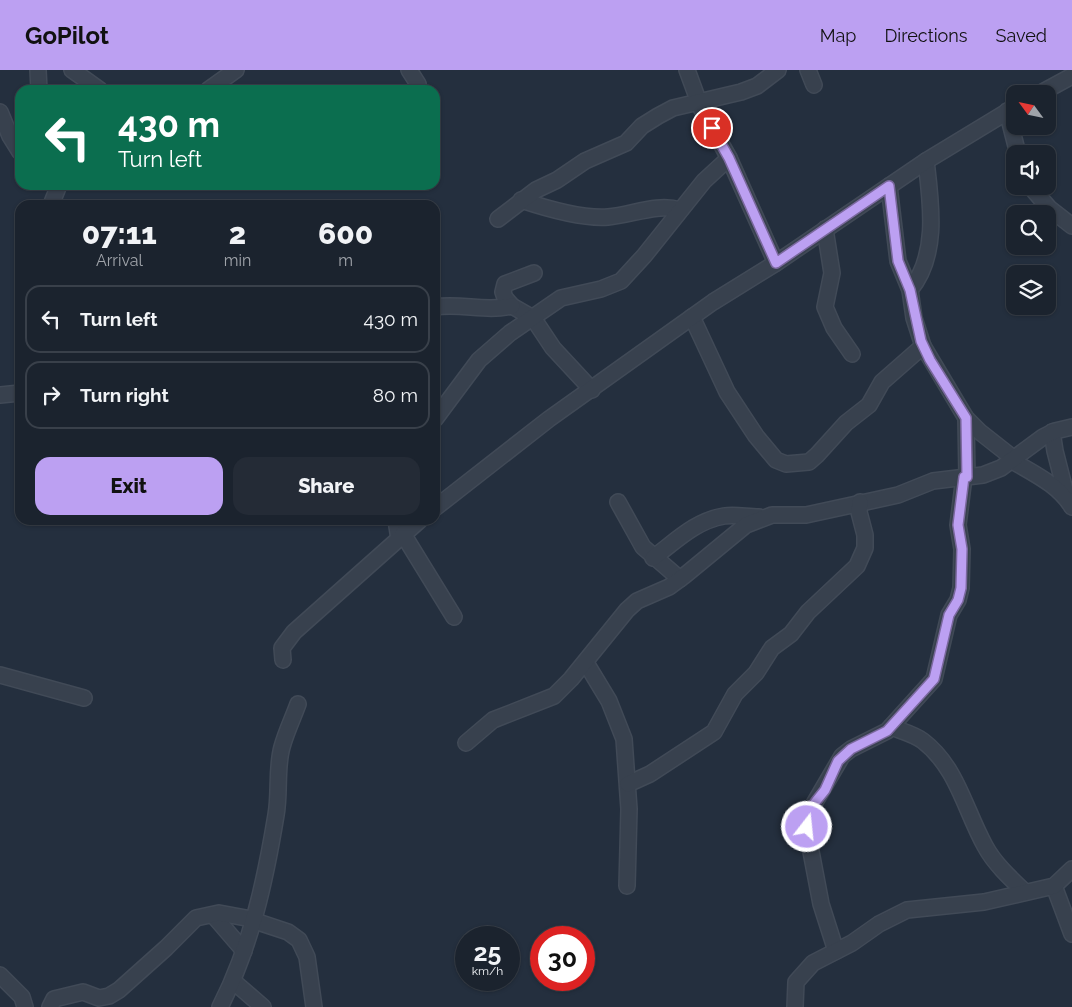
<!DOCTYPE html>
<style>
body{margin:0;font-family:Raleway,sans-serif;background:#242b36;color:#f1f3f6;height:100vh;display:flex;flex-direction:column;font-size:19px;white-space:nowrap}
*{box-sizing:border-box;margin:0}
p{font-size:16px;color:#a0a4aa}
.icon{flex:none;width:28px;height:28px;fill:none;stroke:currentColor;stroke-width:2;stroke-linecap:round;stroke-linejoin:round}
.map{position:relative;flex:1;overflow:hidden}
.panel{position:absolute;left:15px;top:130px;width:425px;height:325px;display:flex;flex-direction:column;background:#1b232e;border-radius:15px;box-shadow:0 1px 4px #0004,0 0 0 1px #39404a}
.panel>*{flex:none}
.guide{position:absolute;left:15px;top:15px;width:425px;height:105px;border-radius:15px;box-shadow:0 1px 4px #0004,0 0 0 1px #39404a;background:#0b6e4f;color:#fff;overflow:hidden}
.needle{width:32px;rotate:303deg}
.buttons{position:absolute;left:1006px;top:15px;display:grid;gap:10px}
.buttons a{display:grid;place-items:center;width:50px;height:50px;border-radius:10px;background:#1b232e;box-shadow:0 1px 4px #0004,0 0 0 1px #39404a;font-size:25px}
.speed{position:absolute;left:455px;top:856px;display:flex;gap:10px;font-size:25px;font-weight:700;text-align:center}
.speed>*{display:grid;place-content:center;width:65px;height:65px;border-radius:50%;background:#1b232e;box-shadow:0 1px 4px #0004,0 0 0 1px #39404a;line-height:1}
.speed small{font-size:12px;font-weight:400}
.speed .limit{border:8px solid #d22;background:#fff;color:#111}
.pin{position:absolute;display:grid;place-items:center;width:42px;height:42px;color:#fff;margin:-21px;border:2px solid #fff;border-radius:50%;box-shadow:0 1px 5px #0007}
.me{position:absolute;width:55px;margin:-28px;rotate:16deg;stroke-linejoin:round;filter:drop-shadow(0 0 4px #0008)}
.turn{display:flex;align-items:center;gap:18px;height:105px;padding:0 20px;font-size:22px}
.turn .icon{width:65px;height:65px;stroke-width:2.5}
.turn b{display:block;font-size:35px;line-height:42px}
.eta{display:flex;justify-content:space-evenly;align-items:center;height:85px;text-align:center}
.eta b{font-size:30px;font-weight:800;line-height:35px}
.cta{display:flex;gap:10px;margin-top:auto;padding:10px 20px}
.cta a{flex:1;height:58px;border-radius:15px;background:#bca0f2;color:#111;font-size:20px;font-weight:800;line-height:58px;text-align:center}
.cta a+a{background:#242b36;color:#f1f3f6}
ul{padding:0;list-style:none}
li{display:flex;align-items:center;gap:15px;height:68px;margin:0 10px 8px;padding:0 10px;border:2px solid #39404a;border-radius:15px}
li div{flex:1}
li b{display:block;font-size:19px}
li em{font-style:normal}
header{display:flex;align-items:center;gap:30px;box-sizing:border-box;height:70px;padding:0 25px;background:#bca0f2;color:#111}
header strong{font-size:24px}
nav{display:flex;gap:28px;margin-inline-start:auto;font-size:18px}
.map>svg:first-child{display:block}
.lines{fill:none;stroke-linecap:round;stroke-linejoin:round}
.minor-casing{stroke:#414a57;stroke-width:18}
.minor{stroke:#38414e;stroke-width:15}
.route-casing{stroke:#7a689d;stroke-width:12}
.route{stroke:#bca0f2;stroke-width:9}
</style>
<header>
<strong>GoPilot</strong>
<nav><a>Map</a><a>Directions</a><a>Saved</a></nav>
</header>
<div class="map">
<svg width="1072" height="937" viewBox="0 0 1072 937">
<rect width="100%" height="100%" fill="#242f3e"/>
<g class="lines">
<defs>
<g id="minor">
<path d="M38,0L39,20"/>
<path d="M72,0L100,20"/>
<path d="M409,0L418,14V20"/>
<path d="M687,0L701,38L729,88L776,193"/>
<path d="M808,0L814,15"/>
<path d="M208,20L236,0"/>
<path d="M1039,24L1072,6"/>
<path d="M1007,41L1018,84"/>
<path d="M0,42L10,66L20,82"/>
<path d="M889,116L898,191L910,220L914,248L923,276L966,348L980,362L1013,388"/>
<path d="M1030,116L1049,138L1072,156"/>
<path d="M521,130C545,138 583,149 608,147C632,145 657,133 680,140"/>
<path d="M51,135L59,115"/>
<path d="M498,149L536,120L557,110L585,91L626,73L642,56L658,46L673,38L741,22L757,16L778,0"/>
<path d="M825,159L832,203L825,237L834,258L852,284"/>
<path d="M534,203L505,214L503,222L505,228L512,236L533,248L553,278L592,320"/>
<path d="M910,220C939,185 931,133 926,91"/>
<path d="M435,237C461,233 486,242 512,236"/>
<path d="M692,247L727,322L756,366L776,390L786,394L809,392L817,385L846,353L869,335L882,312L923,276"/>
<path d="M0,325L20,323"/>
<path d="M966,348L967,407"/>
<path d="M435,349L479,290L510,263L561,228L601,219L621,211L644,186L704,111L729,88"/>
<path d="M1052,362L1055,381L1067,428"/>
<path d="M1011,390C1032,403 1058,414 1072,437"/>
<path d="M618,432L643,477L680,509"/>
<path d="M435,438L549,349L713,232L776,193L926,91L1015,37"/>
<path d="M396,450L399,469"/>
<path d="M403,464L454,547"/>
<path d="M653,488C676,471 695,451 724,446C735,444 747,447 759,447"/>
<path d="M283,590L282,578L294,562L420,450"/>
<path d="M586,593L609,631L624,669L629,739L627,816"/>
<path d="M0,605L84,628"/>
<path d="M891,657C901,661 914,664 923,671C957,697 965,740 985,776C994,793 1010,808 1025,822"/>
<path d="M466,673L493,650L554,626L571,609L627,540L637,531L669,517L684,506L746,455L772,445H806L898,425L933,411L983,405L1001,398L1043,367L1055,361L1072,357"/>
<path d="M628,714L650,704L714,662L735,624L756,603L772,578L791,564L808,542L857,496L865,478V465L859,442L860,432"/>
<path d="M1054,816L1072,864"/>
<path d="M213,845L244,881"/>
<path d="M836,881L821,834L809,771L808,744L842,686L851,679L887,661L934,609L949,545L958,530L961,518L962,479L958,455L964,407"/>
<path d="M0,905L22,927L25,937"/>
<path d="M233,911L263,937"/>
<path d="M50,937L54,929L83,922L99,928L109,926L119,920L166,878L196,848L219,843L246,848L288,862L299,870L307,887L314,937"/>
<path d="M220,937C251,876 265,812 276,745C280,723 276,698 282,677C286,662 293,648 298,634"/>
<path d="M795,937L796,912L813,893L852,873L879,854L907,840L984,832L1054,816L1072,799"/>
</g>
</defs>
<use href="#minor" class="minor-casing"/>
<use href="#minor" class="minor"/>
</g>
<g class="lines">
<defs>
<path id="route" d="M712,58L729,88L776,193L889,116L898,191L910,220L921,271L930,290L966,348L967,407H964L958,455L962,479L961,518L958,530L949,545L934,609L887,661L851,679L838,691L825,720L809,740L807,757"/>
</defs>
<use href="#route" class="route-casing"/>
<use href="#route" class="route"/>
</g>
</svg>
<div class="buttons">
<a><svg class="needle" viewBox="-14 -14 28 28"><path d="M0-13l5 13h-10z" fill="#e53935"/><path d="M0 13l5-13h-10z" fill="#a0a4aa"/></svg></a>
<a><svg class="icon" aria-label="sound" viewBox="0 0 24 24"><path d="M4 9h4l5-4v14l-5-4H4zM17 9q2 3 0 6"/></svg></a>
<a><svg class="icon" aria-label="search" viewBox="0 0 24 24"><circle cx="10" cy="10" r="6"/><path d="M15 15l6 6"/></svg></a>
<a><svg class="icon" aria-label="layers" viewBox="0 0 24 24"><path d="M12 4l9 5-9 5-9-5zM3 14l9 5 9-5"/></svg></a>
</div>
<div class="speed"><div>25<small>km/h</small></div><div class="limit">30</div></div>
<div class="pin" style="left:712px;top:58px;background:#d93025"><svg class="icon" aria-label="arrive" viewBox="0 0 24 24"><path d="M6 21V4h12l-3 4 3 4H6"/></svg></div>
<svg class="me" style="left:807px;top:757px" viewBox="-20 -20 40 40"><circle r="17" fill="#bca0f2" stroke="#fff" stroke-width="3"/><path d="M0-11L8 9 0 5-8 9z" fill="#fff"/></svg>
<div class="guide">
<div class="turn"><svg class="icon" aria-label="left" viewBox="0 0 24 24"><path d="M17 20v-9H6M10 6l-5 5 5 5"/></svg><div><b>430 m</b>Turn left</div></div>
</div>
<section class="panel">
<div class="eta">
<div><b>07:11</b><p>Arrival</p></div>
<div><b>2</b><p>min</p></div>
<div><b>600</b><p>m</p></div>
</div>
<ul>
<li><svg class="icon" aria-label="left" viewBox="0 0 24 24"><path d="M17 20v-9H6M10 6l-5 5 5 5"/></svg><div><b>Turn left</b></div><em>430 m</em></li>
<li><svg class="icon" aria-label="right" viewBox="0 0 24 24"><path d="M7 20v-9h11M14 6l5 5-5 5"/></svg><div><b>Turn right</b></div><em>80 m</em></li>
</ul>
<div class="cta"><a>Exit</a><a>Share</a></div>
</section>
</div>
